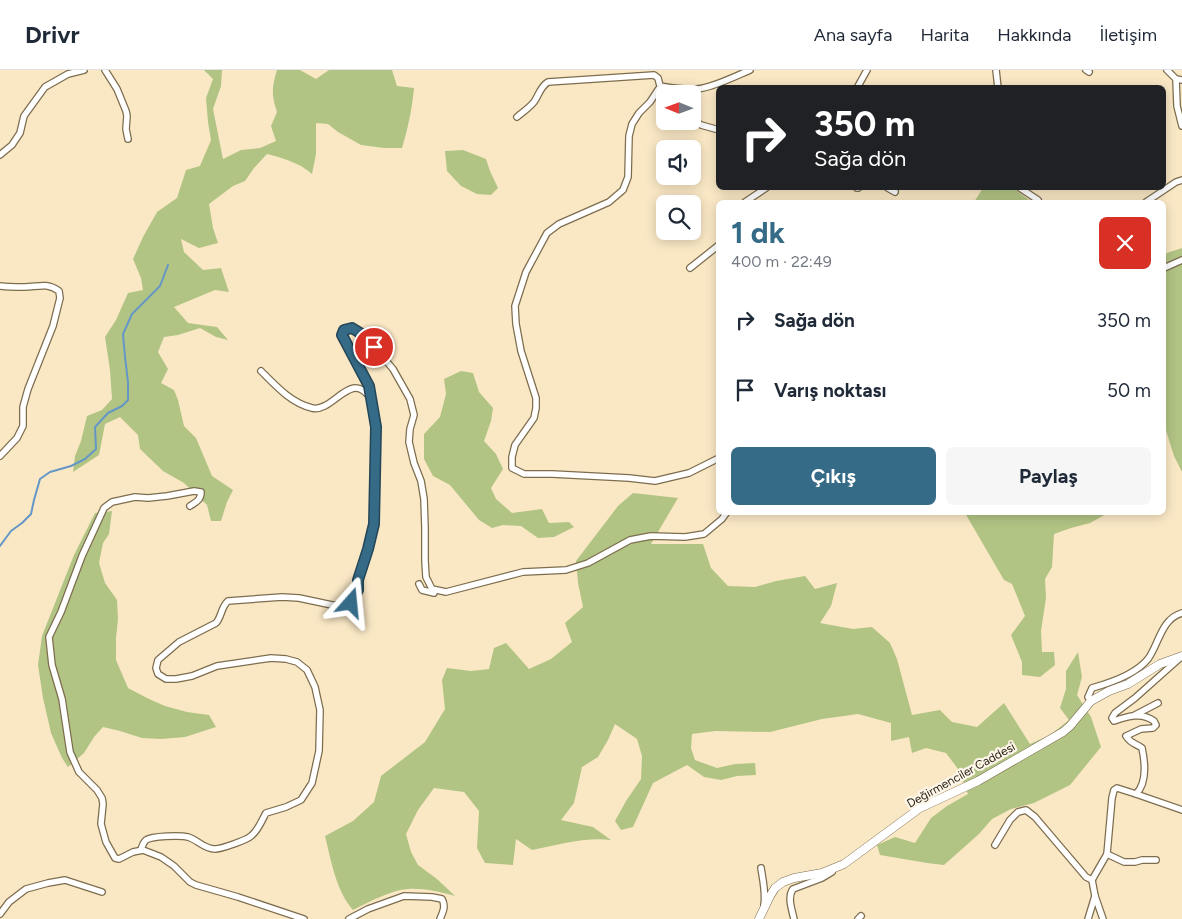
<!DOCTYPE html>
<html lang="tr">
<meta charset="utf-8">
<style>
body{margin:0;font-family:Figtree,sans-serif;background:#f6f6f7;color:#1f2937;height:100vh;display:flex;flex-direction:column;font-size:19px;white-space:nowrap}
*{box-sizing:border-box;margin:0}
p{font-size:16px;color:#747a83}
.icon{flex:none;width:28px;height:28px;fill:none;stroke:currentColor;stroke-width:2;stroke-linecap:round;stroke-linejoin:round}
.map{position:relative;flex:1;overflow:hidden}
.drawer{position:absolute;left:716px;top:130px;width:450px;height:315px;display:flex;flex-direction:column;background:#fff;border-radius:8px;box-shadow:0 2px 12px #0003}
.drawer>*{flex:none}
.hud{position:absolute;left:716px;top:15px;width:450px;height:105px;border-radius:8px;box-shadow:0 2px 12px #0003;background:#202124;color:#fff;overflow:hidden}
.needle{width:32px;rotate:271deg}
.tools{position:absolute;left:656px;top:15px;display:grid;gap:10px}
.tools a{display:grid;place-items:center;width:45px;height:45px;border-radius:8px;background:#fff;box-shadow:0 2px 12px #0003;font-size:25px}
.pin{position:absolute;display:grid;place-items:center;width:42px;height:42px;color:#fff;margin:-21px;border:2px solid #fff;border-radius:50%;box-shadow:0 1px 5px #0007}
.me{position:absolute;width:55px;margin:-28px;rotate:18deg;stroke-linejoin:round;filter:drop-shadow(0 0 4px #0008)}
.turn{display:flex;align-items:center;gap:18px;height:105px;padding:0 15px;font-size:22px}
.turn .icon{width:65px;height:65px;stroke-width:2.5}
.turn b{display:block;font-size:35px;line-height:42px}
.round{display:grid;place-items:center;flex:none;width:52px;height:52px;border-radius:8px;background:#f6f6f7}
.headline{display:flex;align-items:center;justify-content:space-between;height:85px;padding:0 15px}
h1{font-size:30px;font-weight:700;line-height:38px;color:#366b87}
.primary-button{display:flex;gap:10px;margin-top:auto;padding:10px 15px}
.primary-button a{flex:1;height:58px;border-radius:8px;background:#366b87;color:#fff;font-size:20px;font-weight:700;line-height:58px;text-align:center}
.primary-button a+a{background:#f6f6f7;color:#1f2937}
ul{padding:0;list-style:none}
li{display:flex;align-items:center;gap:15px;height:70px;padding:0 15px}
li div{flex:1}
li b{display:block;font-size:19px}
li em{font-style:normal}
header{display:flex;align-items:center;gap:30px;box-sizing:border-box;height:70px;padding:0 25px;background:#fff;border-bottom:1px solid #e0e1e3}
header strong{font-size:24px}
nav{display:flex;gap:28px;margin-inline-start:auto;font-size:18px}
.map>svg:first-child{display:block}
.forest{fill:#b1c484}
.lines{fill:none;stroke-linecap:round;stroke-linejoin:round}
.stream{stroke:#6597c6;stroke-width:2}
.minor-casing{stroke:#7d6d4e;stroke-width:8}
.secondary-casing{stroke:#7d6d4e;stroke-width:9}
.minor{stroke:#fff;stroke-width:5.5}
.secondary{stroke:#fff;stroke-width:8}
.route-casing{stroke:#234658;stroke-width:12}
.route{stroke:#366b87;stroke-width:9}
.labels{text-anchor:middle;stroke-width:4.5;stroke-linejoin:round;paint-order:stroke}
.street-label{font-size:12px;fill:#221c0f;stroke:#fef6e9}
</style>
<header>
<strong>Drivr</strong>
<nav><a>Ana sayfa</a><a>Harita</a><a>Hakkında</a><a>İletişim</a></nav>
</header>
<div class="map">
<svg width="1182" height="849" viewBox="0 0 1182 849">
<rect width="100%" height="100%" fill="#fae8c5"/>
<g class="forest">
<path d="M204,0H222L221,16L213,39L223,89L241,80L260,78L276,71L271,56L277,42C271,25 272,17 277,0H300L316,9L329,0H392L397,16L414,18C412,39 408,58 402,78H384L361,75L338,62L328,54L316,53V84L312,104C300,93 283,88 267,84L254,98L245,111L233,116L209,134L213,158L218,173L199,178L181,169L184,182L203,200L221,198L229,222L215,220L174,237L188,253L217,257L228,270L216,267L200,258L178,265L164,267L158,282L168,299L161,313L174,320L178,330L184,356L196,368L212,406L233,420L227,432L221,451H211L207,435L184,413L163,401L140,379L138,365L120,347L105,354L99,385L73,402L75,386L81,371L87,346L102,340L112,329L110,300L105,267L116,250L128,223L143,220L141,208L133,189L143,167L157,142L177,128L186,100L200,96L211,70L208,52L206,28L213,9Z"/>
<path d="M463,80L486,89L490,101L498,118L491,125L477,124L461,116L447,101L445,81Z"/>
<path d="M983,118H1013L1029,130V132H974Z"/>
<path d="M1182,178V402L1174,386L1164,354V184Z"/>
<path d="M461,301L473,303L479,322L493,338L491,351L484,371L496,384L503,399L491,418L496,429L512,443L542,439L549,453L569,452L574,457L554,467L538,468L521,456L503,455L492,458L479,450L450,415L433,406L424,389V364L440,347L446,324L444,309Z"/>
<path d="M633,423L678,428L651,474H703L711,498L728,516L755,517L776,511L805,506L815,519L837,513L831,536L820,553L853,559L872,557L890,573L897,589L912,645L940,640L952,652L977,657L1004,633L1030,674L1050,665L1069,650L1060,638L1066,619V601L1078,582L1082,607L1077,625L1091,647L1101,677L1070,715L1034,733L1011,739L992,749L979,764L944,795L927,793L880,785L877,775L895,767L915,773L931,748L947,736L968,724L958,699L946,683L926,678L912,683L909,667L891,671V653L858,644L822,649L770,662L715,661L692,664L691,678L695,690L717,698L735,694L755,693L756,705L737,706L721,710L704,707L687,695L653,713L633,757L621,760L615,751L626,731L641,709L642,686L637,669L615,654L608,670L598,687L582,697L574,733L561,750L593,757L611,770C584,767 558,775 532,780L516,769L513,795L485,793L477,778L479,741L464,722L434,718L418,740L406,764L411,782L418,795L437,809L455,826C440,822 424,818 408,819C391,820 369,832 353,840C336,821 331,790 325,766L353,751L374,732L381,706L425,672L445,639L442,610L447,598L471,601L489,599L494,578L506,573L529,599L551,589L572,572L565,553L583,537L578,513L576,491L618,436Z"/>
<path d="M112,441L109,464L103,473L99,493L105,513L117,530L118,549L116,568V590L128,618L149,629L165,636L187,642L209,645L216,657L185,667L161,669L142,668L120,661L103,657L94,667L84,683L68,697L62,688L51,663L43,628L38,595L42,566L74,485L95,443Z"/>
<path d="M965,443H1108L1090,453L1071,458L1054,464L1052,497L1045,509L1046,528L1041,561L1042,582H1054L1055,595L1040,607L1022,605V592L1011,565L1025,546L1012,514L1004,510Z"/>
</g>
<g class="lines">
<path class="stream" d="M0,476L11,461L22,453L31,444L34,430L40,409L50,402L71,396L85,389L96,379L95,357L108,343L122,336L128,330V312L125,287L123,264L132,244L160,216L168,195"/>
<defs>
<g id="minor">
<path d="M105,0L117,19L126,41L127,46L126,59L128,69"/>
<path d="M996,0L998,18"/>
<path d="M1086,0L1089,2"/>
<path d="M1167,0L1176,9L1182,10"/>
<path d="M1176,9L1177,36L1182,56"/>
<path d="M857,18L867,0"/>
<path d="M659,19L658,20L665,29"/>
<path d="M658,20L650,32L639,43L632,54L629,66L628,107L623,120L609,132L559,154L547,163L526,202L515,236L516,254L521,281L536,328V338L534,348L515,375L512,387V398L524,404H552L629,408L655,411L689,403L719,388"/>
<path d="M517,47C523,42 529,38 534,32C539,25 540,17 548,12L654,5L658,8L660,16C672,18 685,20 697,19C712,18 736,6 750,0"/>
<path d="M692,49L701,55L719,60"/>
<path d="M0,85L12,75L20,63L24,46L45,17L68,4L84,0"/>
<path d="M857,118H858"/>
<path d="M888,118L895,122"/>
<path d="M1020,118L1038,130L1039,132"/>
<path d="M745,132L766,118"/>
<path d="M1146,132L1176,112L1182,110"/>
<path d="M690,198L719,175"/>
<path d="M1164,198L1182,190"/>
<path d="M0,216C8,217 16,217 24,217C38,217 46,212 59,221L60,228L53,256L28,319L23,337V356L17,368L0,386"/>
<path d="M261,301C276,316 291,333 312,338C333,343 351,299 370,328"/>
<path d="M190,436C196,432 201,430 201,422L194,421L167,426L148,428L135,427L112,432L104,438L82,486L61,542L49,567L52,595L62,629L70,682L79,702L97,720L102,728L103,734L101,754L106,772L115,788L119,789L133,782L143,780L161,787L174,796L190,812L196,815L238,827L304,849"/>
<path d="M419,514L422,520L434,523"/>
<path d="M1091,631L1088,627L1092,618C1110,613 1136,604 1148,589C1159,574 1161,549 1182,543"/>
<path d="M1135,645L1158,633"/>
<path d="M1136,724L1182,740"/>
<path d="M995,775L1010,750L1018,742L1026,740L1035,747L1086,807L1092,810L1107,784L1112,728L1114,720L1117,718L1136,724C1147,713 1145,692 1142,678C1135,673 1131,674 1126,666L1141,659L1153,658L1156,655L1154,651C1142,642 1128,646 1114,651L1112,648L1115,643L1135,628L1180,588"/>
<path d="M141,780C142,776 143,773 146,770C152,766 180,765 188,767C198,770 204,779 215,779C221,779 247,770 251,766C258,761 262,750 266,743L286,737L301,730L312,713L319,681L320,640L315,617L307,600L297,592L286,589L271,588L217,596L192,606L176,609H166L158,604L156,598L158,590L179,572L216,553C222,546 221,537 228,531L282,527L299,528L332,535H346L351,533L358,520V511L369,479L374,454L376,357L369,316L342,265L343,260L352,258L365,266L393,299L410,329L414,345L410,359L409,372L414,393L421,411L424,429L425,458V491L426,507L432,519L446,522L523,502L566,500L588,493L630,470L651,466L685,467L704,464L722,449L727,442"/>
<path d="M1107,784L1124,792H1135L1142,790H1156"/>
<path d="M761,798C763,811 766,823 764,835"/>
<path d="M1095,826L1103,849"/>
<path d="M0,844L9,832L26,819L48,813L65,810L102,822"/>
<path d="M349,849L368,839L404,826L432,827L442,829C446,836 443,842 440,849"/>
<path d="M794,849C792,840 787,827 793,819L822,808L832,802"/>
<path d="M858,849L861,846"/>
<path d="M1088,849L1095,826L1092,810"/>
</g>
<path id="secondary" d="M759,849L770,826L775,818L783,812L794,808L822,803L844,794L920,738L978,711L1063,662L1070,656L1091,631L1109,621L1128,614L1160,594L1182,586"/>
</defs>
<use href="#minor" class="minor-casing"/>
<use href="#secondary" class="secondary-casing"/>
<use href="#minor" class="minor"/>
<use href="#secondary" class="secondary"/>
</g>
<g class="lines">
<defs>
<path id="route" d="M351,533L358,520V510L368,479L374,454L376,357L369,316L342,265L344,260L352,258L365,266L374,277"/>
</defs>
<use href="#route" class="route-casing"/>
<use href="#route" class="route"/>
</g>
<g class="labels">
<g class="street-label">
<text transform="translate(961 705) rotate(-29)" y="4">Değirmenciler Caddesi</text>
</g>
</g>
</svg>
<div class="tools">
<a><svg class="needle" viewBox="-14 -14 28 28"><path d="M0-13l5 13h-10z" fill="#e53935"/><path d="M0 13l5-13h-10z" fill="#747a83"/></svg></a>
<a><svg class="icon" aria-label="sound" viewBox="0 0 24 24"><path d="M4 9h4l5-4v14l-5-4H4zM17 9q2 3 0 6"/></svg></a>
<a><svg class="icon" aria-label="search" viewBox="0 0 24 24"><circle cx="10" cy="10" r="6"/><path d="M15 15l6 6"/></svg></a>
</div>
<div class="pin" style="left:374px;top:277px;background:#d93025"><svg class="icon" aria-label="arrive" viewBox="0 0 24 24"><path d="M6 21V4h12l-3 4 3 4H6"/></svg></div>
<svg class="me" style="left:351px;top:533px" viewBox="-20 -20 40 40"><path d="M0-17L14 15 0 8-14 15z" fill="#366b87" stroke="#fff" stroke-width="4"/></svg>
<div class="hud">
<div class="turn"><svg class="icon" aria-label="right" viewBox="0 0 24 24"><path d="M7 20v-9h11M14 6l5 5-5 5"/></svg><div><b>350 m</b>Sağa dön</div></div>
</div>
<section class="drawer">
<div class="headline"><div><h1>1 dk</h1><p>400 m · 22:49</p></div><a class="round" style="background:#d93025;color:#fff"><svg class="icon" aria-label="close" viewBox="0 0 24 24"><path d="M6 6l12 12M18 6L6 18"/></svg></a></div>
<ul>
<li><svg class="icon" aria-label="right" viewBox="0 0 24 24"><path d="M7 20v-9h11M14 6l5 5-5 5"/></svg><div><b>Sağa dön</b></div><em>350 m</em></li>
<li><svg class="icon" aria-label="arrive" viewBox="0 0 24 24"><path d="M6 21V4h12l-3 4 3 4H6"/></svg><div><b>Varış noktası</b></div><em>50 m</em></li>
</ul>
<div class="primary-button"><a>Çıkış</a><a>Paylaş</a></div>
</section>
</div>
